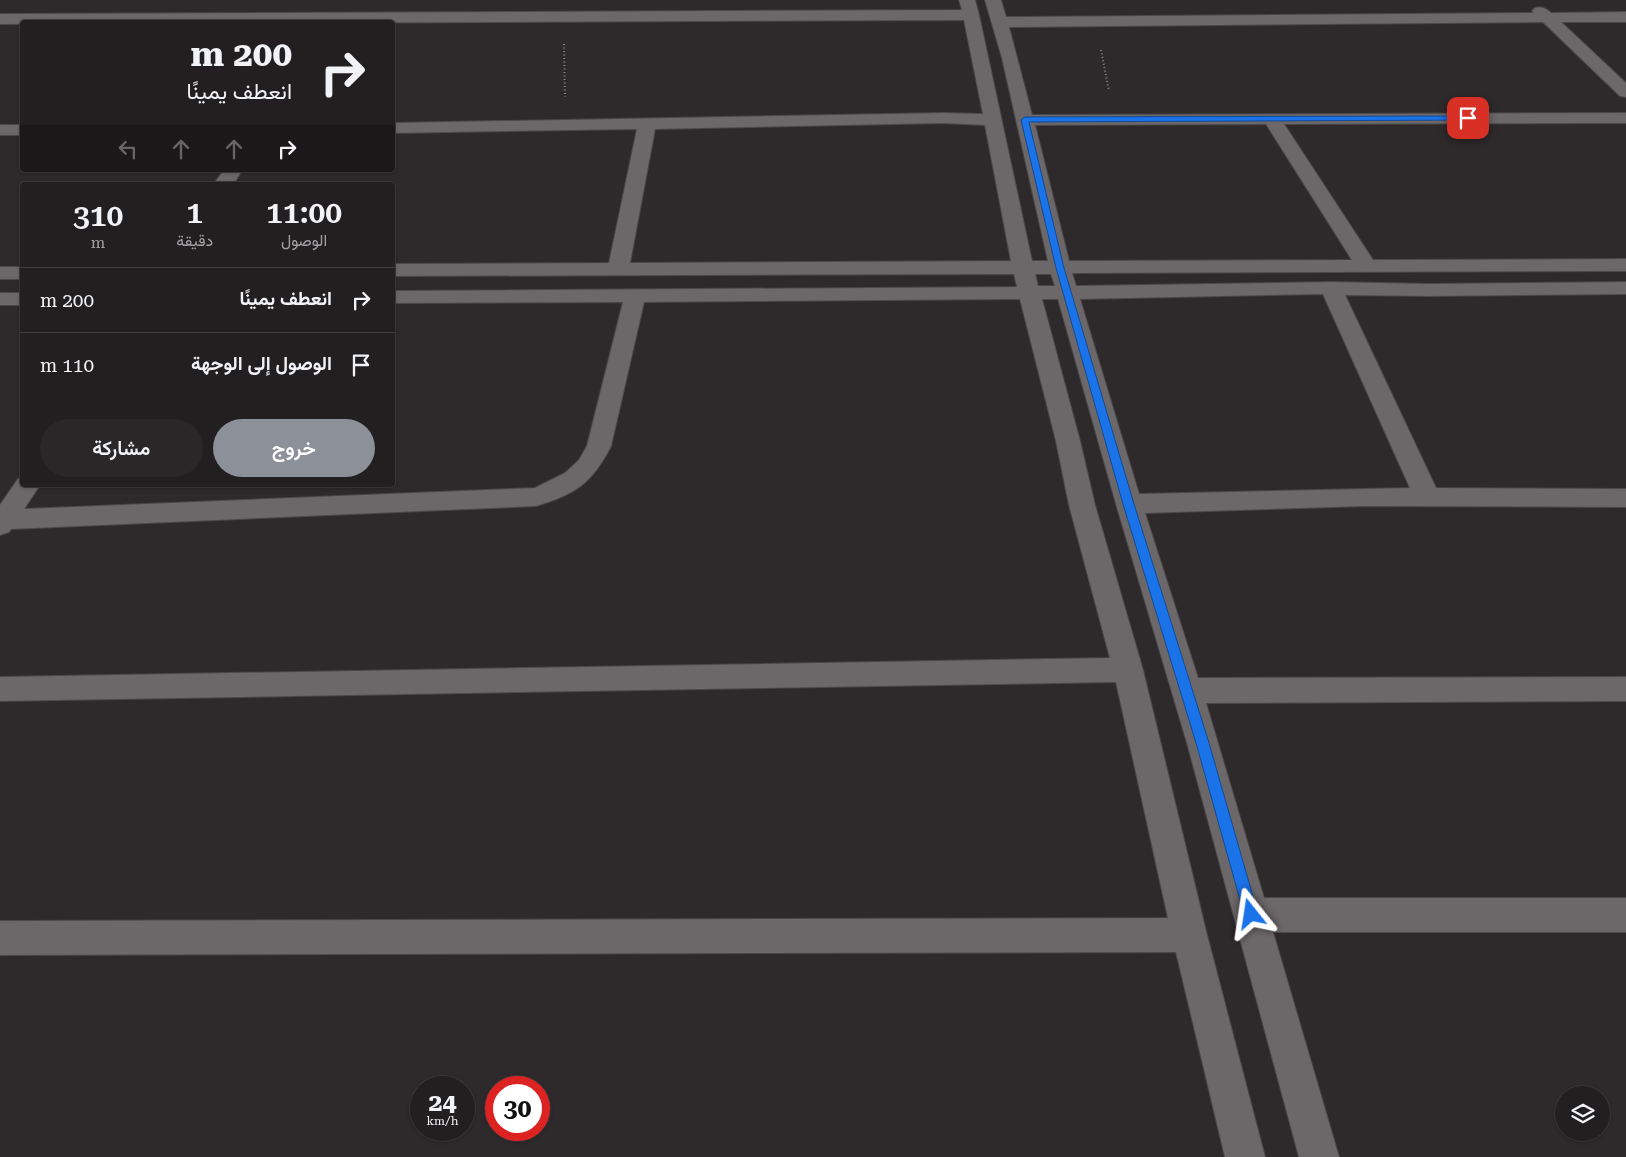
<!DOCTYPE html>
<html lang="ar">
<meta charset="utf-8">
<style>
body{margin:0;font-family:"Roboto Serif",Vazirmatn,serif;background:#2a2729;color:#f1f3f6;direction:rtl;height:100vh;display:flex;flex-direction:column;font-size:19px;white-space:nowrap}
*{box-sizing:border-box;margin:0}
p{font-size:16px;color:#a2a2a5}
.icon{flex:none;width:28px;height:28px;fill:none;stroke:currentColor;stroke-width:2;stroke-linecap:round;stroke-linejoin:round}
.map{position:relative;flex:1;overflow:hidden;direction:ltr}
.drawer{position:absolute;left:20px;top:182px;width:375px;height:305px;display:flex;flex-direction:column;background:#221f20;border-radius:5px;box-shadow:0 1px 4px #0004,0 0 0 1px #3f3d3e;direction:rtl}
.drawer>*{flex:none}
.top-card{position:absolute;left:20px;top:20px;width:375px;height:152px;border-radius:5px;box-shadow:0 1px 4px #0004,0 0 0 1px #3f3d3e;direction:rtl;background:#221f20;color:#f1f3f6;overflow:hidden}
.fabs{position:absolute;left:1555px;top:1086px;display:grid;gap:10px}
.fabs a{display:grid;place-items:center;width:55px;height:55px;border-radius:50%;background:#221f20;box-shadow:0 1px 4px #0004,0 0 0 1px #3f3d3e;font-size:25px}
.speed{position:absolute;left:410px;top:1076px;display:flex;gap:10px;font-size:25px;font-weight:700;text-align:center}
.speed>*{display:grid;place-content:center;width:65px;height:65px;border-radius:50%;background:#221f20;box-shadow:0 1px 4px #0004,0 0 0 1px #3f3d3e;line-height:1}
.speed small{font-size:12px;font-weight:400}
.speed .limit{border:8px solid #d22;background:#fff;color:#111}
.pin{position:absolute;display:grid;place-items:center;width:42px;height:42px;color:#fff;margin:-21px;border-radius:10px;box-shadow:0 2px 8px #0006}
.me{position:absolute;width:55px;margin:-28px;rotate:345deg;stroke-linejoin:round;filter:drop-shadow(0 0 4px #0008)}
.turn{display:flex;align-items:center;gap:18px;height:105px;padding:0 20px;font-size:22px}
.turn .icon{width:65px;height:65px;stroke-width:2.5}
.turn b{display:block;font-size:35px;line-height:42px}
.lanes{display:flex;align-items:center;height:48px;padding:0 20px;background:#0003;justify-content:center;gap:25px;direction:ltr}
.lanes .off{opacity:.35}
.eta{display:flex;justify-content:space-evenly;align-items:center;height:85px;text-align:center}
.eta b{font-size:30px;font-weight:600;line-height:35px}
.button{display:flex;gap:10px;margin-top:auto;padding:10px 20px}
.button a{flex:1;height:58px;border-radius:30px;background:#8c9099;color:#fff;font-size:20px;font-weight:600;line-height:58px;text-align:center}
.button a+a{background:#2a2729;color:#f1f3f6}
ul{padding:0;list-style:none}
li{display:flex;align-items:center;gap:15px;height:65px;padding:0 20px;border-top:1px solid #3f3d3e}
li div{flex:1}
li b{display:block;font-size:19px}
li em{font-style:normal}
.map>svg:first-child{display:block}
.lines{fill:none;stroke-linecap:round;stroke-linejoin:round}
.minor-casing{stroke:#4b4748;stroke-width:2}
.path{stroke:#8a8688;stroke-width:2;stroke-dasharray:1 2.5;stroke-linecap:butt}
.minor{fill:#6c6769;fill-rule:evenodd}
.route{fill:#1a73e8;stroke:#114b97}
</style>
<div class="map">
<svg width="1626" height="1157" viewBox="0 0 1626 1157">
<rect width="100%" height="100%" fill="#2e292b"/>
<g class="lines">
<defs>
<g id="minor">
<path d="M959,0H975L979,15L1032,261H1048L1002,58L985,0H1001L1006,17L1534,13L1532,11L1535,8C1542,6 1545,8 1551,13L1626,12V22H1561L1626,83V97L1620,96L1543,22L1009,27L1032,115L1626,113V123L1284,124L1373,260L1626,259V271L1072,273L1076,286L1331,282L1430,284L1626,282V294L1430,296L1345,295L1436,488L1626,489V507L1364,506L1145,513L1198,678L1626,677V701L1206,703L1264,898H1626V932H1273L1339,1157H1299L1187,743L1116,504L1058,299H1042L1080,441L1095,505L1143,670L1207,935L1265,1157H1225L1176,952L0,955V921L1168,918L1116,682L0,701V677L1110,658L1069,505L1056,441L1020,299L644,302L611,446C592,483 576,494 536,506L11,529L9,532L0,535V505L18,479L22,477V485H40L24,509L535,488L565,473L579,460L587,446L623,302L392,303V291L1017,287L1014,274L392,276V264L609,263L637,129L392,133V123L943,113L983,114L964,20L0,24V14L962,10ZM943,123L985,125L1011,261L630,263L655,129ZM1266,124L1352,260L1069,261L1035,125ZM1035,274H1051L1055,286H1038ZM1323,294L1410,488L1139,494L1080,299Z"/>
<rect x="0" y="125" width="22" height="10"/>
<path d="M224,170H242L233,185H213Z"/>
<rect x="0" y="267" width="22" height="12"/>
<rect x="0" y="293" width="22" height="12"/>
</g>
</defs>
<use href="#minor" class="minor-casing"/>
<g class="path">
<path d="M564,44L565,97"/>
<path d="M1101,50L1109,91"/>
</g>
<use href="#minor" class="minor"/>
</g>
<path class="route" d="M1468,116L1471,117V120L1029,122L1064,268L1134,504L1209,743L1258,914L1256,919L1251,921L1246,919L1244,914L1196,743L1123,504L1056,268L1021,120L1025,117Z"/>
</svg>
<div class="fabs">
<a><svg class="icon" aria-label="layers" viewBox="0 0 24 24"><path d="M12 4l9 5-9 5-9-5zM3 14l9 5 9-5"/></svg></a>
</div>
<div class="speed"><div>24<small>km/h</small></div><div class="limit">30</div></div>
<div class="pin" style="left:1468px;top:118px;background:#d93025"><svg class="icon" aria-label="arrive" viewBox="0 0 24 24"><path d="M6 21V4h12l-3 4 3 4H6"/></svg></div>
<svg class="me" style="left:1251px;top:914px" viewBox="-20 -20 40 40"><path d="M0-17L14 15 0 8-14 15z" fill="#1a73e8" stroke="#fff" stroke-width="4"/></svg>
<div class="top-card">
<div class="turn"><svg class="icon" aria-label="right" viewBox="0 0 24 24"><path d="M7 20v-9h11M14 6l5 5-5 5"/></svg><div><b>200 m</b>انعطف يمينًا</div></div>
<div class="lanes"><svg class="icon off" aria-label="left" viewBox="0 0 24 24"><path d="M17 20v-9H6M10 6l-5 5 5 5"/></svg><svg class="icon off" aria-label="ahead" viewBox="0 0 24 24"><path d="M12 20V5M6 11l6-6 6 6"/></svg><svg class="icon off" aria-label="ahead" viewBox="0 0 24 24"><path d="M12 20V5M6 11l6-6 6 6"/></svg><svg class="icon" aria-label="right" viewBox="0 0 24 24"><path d="M7 20v-9h11M14 6l5 5-5 5"/></svg></div>
</div>
<section class="drawer">
<div class="eta">
<div><b>11:00</b><p>الوصول</p></div>
<div><b>1</b><p>دقيقة</p></div>
<div><b>310</b><p>m</p></div>
</div>
<ul>
<li><svg class="icon" aria-label="right" viewBox="0 0 24 24"><path d="M7 20v-9h11M14 6l5 5-5 5"/></svg><div><b>انعطف يمينًا</b></div><em>200 m</em></li>
<li><svg class="icon" aria-label="arrive" viewBox="0 0 24 24"><path d="M6 21V4h12l-3 4 3 4H6"/></svg><div><b>الوصول إلى الوجهة</b></div><em>110 m</em></li>
</ul>
<div class="button"><a>خروج</a><a>مشاركة</a></div>
</section>
</div>
